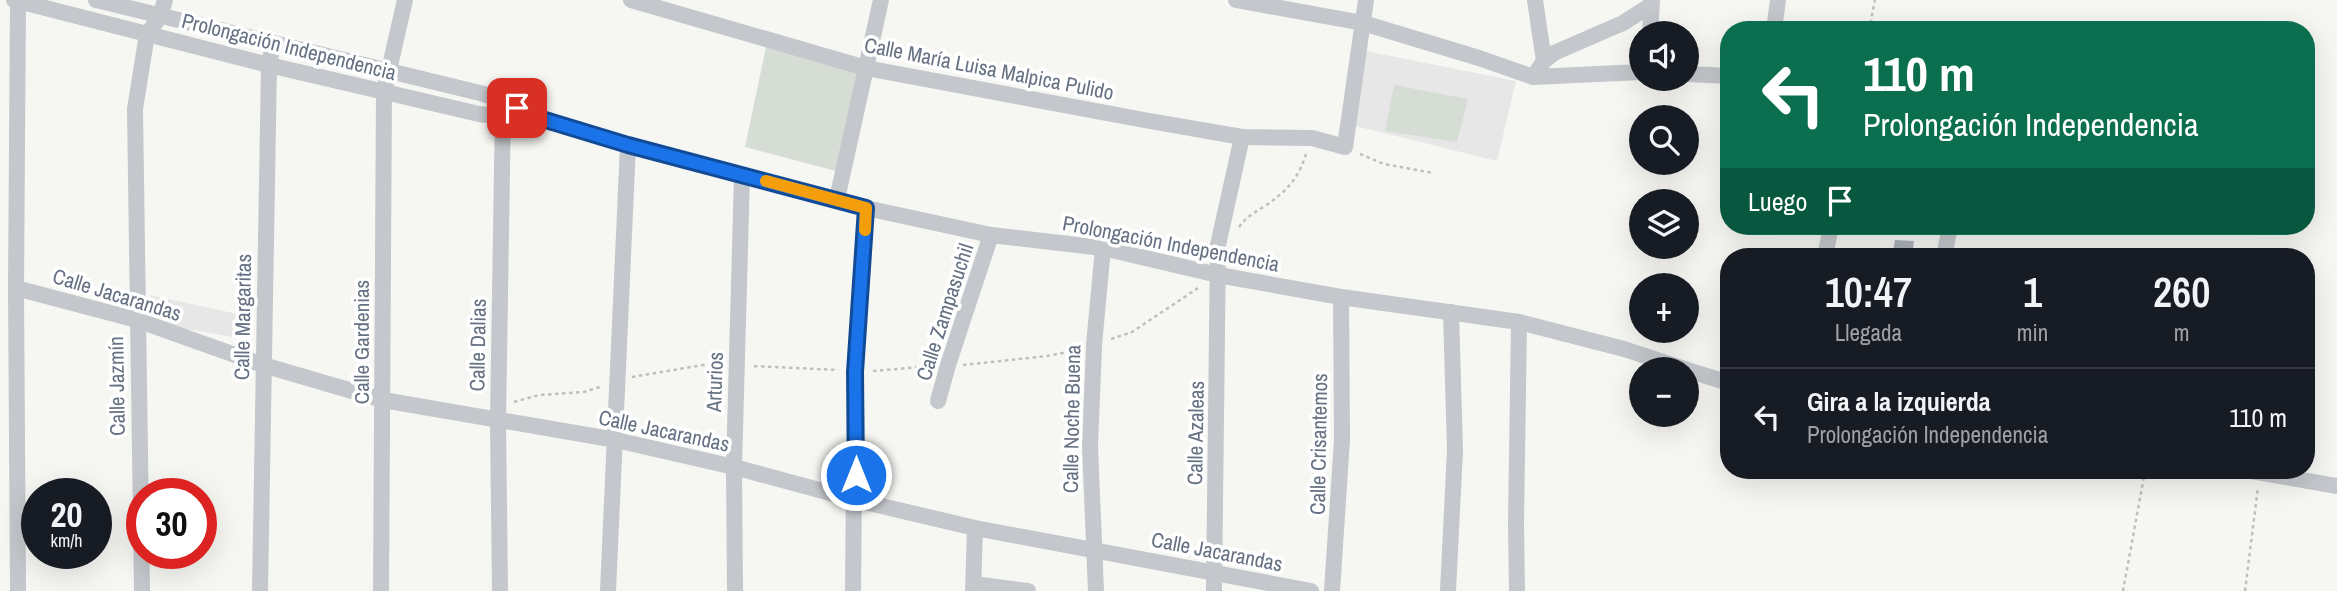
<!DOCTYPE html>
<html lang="es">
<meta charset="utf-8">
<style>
body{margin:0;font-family:"Archivo Narrow",sans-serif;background:#242831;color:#f1f3f6;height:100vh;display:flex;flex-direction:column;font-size:26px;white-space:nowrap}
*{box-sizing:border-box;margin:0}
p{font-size:23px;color:#9ea1a6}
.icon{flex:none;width:38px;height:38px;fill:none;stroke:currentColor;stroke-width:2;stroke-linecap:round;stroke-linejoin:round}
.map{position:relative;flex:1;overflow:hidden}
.details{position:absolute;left:1720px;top:248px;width:595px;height:231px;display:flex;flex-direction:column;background:#171b24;border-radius:28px;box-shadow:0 7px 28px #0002}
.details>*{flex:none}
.top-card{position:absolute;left:1720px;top:21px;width:595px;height:214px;border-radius:28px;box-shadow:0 7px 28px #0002;background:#0b6e4f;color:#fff;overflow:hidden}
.tools{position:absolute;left:1629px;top:21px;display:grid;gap:14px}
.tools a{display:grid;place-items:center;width:70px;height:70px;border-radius:50%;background:#171b24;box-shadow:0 7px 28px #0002;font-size:35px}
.speed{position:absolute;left:21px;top:478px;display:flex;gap:14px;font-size:35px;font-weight:700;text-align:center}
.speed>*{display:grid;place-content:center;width:91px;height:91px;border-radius:50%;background:#171b24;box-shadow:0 7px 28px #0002;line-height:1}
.speed small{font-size:18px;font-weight:400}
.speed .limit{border:10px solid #d22;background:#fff;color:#111}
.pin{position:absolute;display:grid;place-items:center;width:60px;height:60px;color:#fff;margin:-30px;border-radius:14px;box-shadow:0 4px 10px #0006}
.me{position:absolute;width:77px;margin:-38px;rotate:0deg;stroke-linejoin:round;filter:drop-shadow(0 0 5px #0008)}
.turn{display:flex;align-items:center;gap:24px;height:147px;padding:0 28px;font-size:32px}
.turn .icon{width:91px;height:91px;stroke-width:2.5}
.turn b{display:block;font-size:49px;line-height:60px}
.then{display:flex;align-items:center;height:66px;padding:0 28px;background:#0003;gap:14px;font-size:26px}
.eta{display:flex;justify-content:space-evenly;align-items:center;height:119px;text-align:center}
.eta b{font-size:42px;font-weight:600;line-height:49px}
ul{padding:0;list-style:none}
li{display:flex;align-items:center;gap:21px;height:98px;padding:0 28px;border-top:2px solid #363941}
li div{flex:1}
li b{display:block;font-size:26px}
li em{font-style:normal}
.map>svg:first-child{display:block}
.built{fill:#e7e7e7}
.green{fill:#d6ddd4}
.building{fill:#acb2b9}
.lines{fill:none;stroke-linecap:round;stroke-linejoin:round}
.path{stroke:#bebfc2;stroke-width:2.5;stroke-dasharray:3.5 3.5;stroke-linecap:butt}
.minor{stroke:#c4c7cb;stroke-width:16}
.route-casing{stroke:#114b97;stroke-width:18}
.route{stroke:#1a73e8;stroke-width:12}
.slow{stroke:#f59e0b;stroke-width:12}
.labels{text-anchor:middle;stroke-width:7;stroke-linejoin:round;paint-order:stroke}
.street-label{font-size:21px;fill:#667183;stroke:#fff}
</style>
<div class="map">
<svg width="2337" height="591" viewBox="0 0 2337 591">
<rect width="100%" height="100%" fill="#f6f6f3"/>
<g class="built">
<path d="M1366,51L1516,81L1497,161L1351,125Z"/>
<path d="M150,295L247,316L245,339L151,323Z"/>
</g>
<g class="green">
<path d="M766,47L861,72L836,171L745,147Z"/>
<path d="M1394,85L1468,99L1457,142L1385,131Z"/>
</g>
<path class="building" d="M1895,240L1914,241L1912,257H1892Z"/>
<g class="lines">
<g class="path">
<path d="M1869,30L1875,0"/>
<path d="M1360,154L1384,164L1433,173"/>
<path d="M1239,227C1246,217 1255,212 1265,206C1286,192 1299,178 1306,154"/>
<path d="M1111,339L1132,332L1198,288"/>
<path d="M963,365L1047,356L1078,350"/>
<path d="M754,366L838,370"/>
<path d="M873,371L932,366"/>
<path d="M632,377L703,365H723"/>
<path d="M514,402L539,395L584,392L603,386"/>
<path d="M2123,591L2145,471"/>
<path d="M2245,591L2258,487"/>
</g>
<g class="minor">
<path d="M14,0L269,65L479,114L501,117L529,115"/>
<path d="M96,0L480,93L504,100L529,115L628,145L866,208L991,235L1103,248L1218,275L1341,297L1519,322L1624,349L1685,369"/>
<path d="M631,0L866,68L1144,120L1242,137L1312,138L1345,147L1366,0"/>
<path d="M1236,0L1363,23L1479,58L1533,77L1642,72"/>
<path d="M1535,0L1544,61"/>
<path d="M1774,30L1778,0"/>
<path d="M1650,33L1652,0"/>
<path d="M1687,74L1729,76"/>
<path d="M1533,77L1544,61L1554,53L1623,23L1651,5"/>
<path d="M837,199L881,0"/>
<path d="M1825,257L1831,226"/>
<path d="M1944,257L1950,226"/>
<path d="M16,288L137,320L263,365L383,400L616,440L734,467L856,500L975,528L1311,591"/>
<path d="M1687,370L1729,383"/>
<path d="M938,401L948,365L991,235"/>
<path d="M2251,471L2337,486"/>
<path d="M974,584L1028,591"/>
<path d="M18,591L16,288L18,1"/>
<path d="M142,591L135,109L147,34L160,17L165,0"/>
<path d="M260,591L269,65L273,44"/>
<path d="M381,591L384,92L405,0"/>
<path d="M500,591L498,421L503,106"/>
<path d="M608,591L628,145"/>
<path d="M735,591L734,467L742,175"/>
<path d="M853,591L855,372L866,208"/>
<path d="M973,591L975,528"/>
<path d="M1096,591L1090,446L1094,345L1103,248"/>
<path d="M1214,591L1218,245L1242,137"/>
<path d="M1332,591L1342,440L1341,297"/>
<path d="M1448,591L1455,450L1451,312"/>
<path d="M1517,591L1516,523L1519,322"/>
</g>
</g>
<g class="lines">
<defs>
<path id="route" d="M517,108L529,115L628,145L866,208L855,372L856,475"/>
</defs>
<use href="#route" class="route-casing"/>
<use href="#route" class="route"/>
<path class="slow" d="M766,181L866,208L865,230"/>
</g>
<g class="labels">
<g class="street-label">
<text transform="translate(289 47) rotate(14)" y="7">Prolongación Independencia</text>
<text transform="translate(989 69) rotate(11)" y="7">Calle María Luisa Malpica Pulido</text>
<text transform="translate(1171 244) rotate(11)" y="7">Prolongación Independencia</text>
<text transform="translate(117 295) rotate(17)" y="7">Calle Jacarandas</text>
<text transform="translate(945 312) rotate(-72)" y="7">Calle Zampasuchil</text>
<text transform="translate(243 317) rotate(-89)" y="7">Calle Margaritas</text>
<text transform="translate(362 342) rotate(-90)" y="7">Calle Gardenias</text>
<text transform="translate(478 345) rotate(-89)" y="7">Calle Dalias</text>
<text transform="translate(715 382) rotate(-88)" y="7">Arturios</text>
<text transform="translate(117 386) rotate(-91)" y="7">Calle Jazmín</text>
<text transform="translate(1072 419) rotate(-89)" y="7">Calle Noche Buena</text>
<text transform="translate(664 431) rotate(12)" y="7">Calle Jacarandas</text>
<text transform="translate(1196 433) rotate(-89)" y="7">Calle Azaleas</text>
<text transform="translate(1319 444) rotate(-89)" y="7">Calle Crisantemos</text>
<text transform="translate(1217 552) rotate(11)" y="7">Calle Jacarandas</text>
</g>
</g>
</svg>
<div class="tools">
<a><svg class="icon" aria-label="sound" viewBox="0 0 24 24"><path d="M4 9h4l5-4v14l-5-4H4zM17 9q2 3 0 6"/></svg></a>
<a><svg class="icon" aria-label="search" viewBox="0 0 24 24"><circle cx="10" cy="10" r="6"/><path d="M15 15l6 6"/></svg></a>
<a><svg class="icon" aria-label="layers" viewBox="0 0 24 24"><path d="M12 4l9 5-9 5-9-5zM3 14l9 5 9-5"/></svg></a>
<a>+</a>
<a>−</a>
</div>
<div class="speed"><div>20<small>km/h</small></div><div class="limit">30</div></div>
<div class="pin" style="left:517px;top:108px;background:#d93025"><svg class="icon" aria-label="arrive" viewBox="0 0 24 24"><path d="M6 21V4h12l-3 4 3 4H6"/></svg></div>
<svg class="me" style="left:856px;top:475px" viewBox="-20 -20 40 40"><circle r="17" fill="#1a73e8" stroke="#fff" stroke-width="3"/><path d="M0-11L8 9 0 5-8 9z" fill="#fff"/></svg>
<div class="top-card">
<div class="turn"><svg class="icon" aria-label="left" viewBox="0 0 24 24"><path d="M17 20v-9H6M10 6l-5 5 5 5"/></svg><div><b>110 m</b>Prolongación Independencia</div></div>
<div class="then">Luego<svg class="icon" aria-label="arrive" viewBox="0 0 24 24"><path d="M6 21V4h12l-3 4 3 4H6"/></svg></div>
</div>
<section class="details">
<div class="eta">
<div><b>10:47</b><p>Llegada</p></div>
<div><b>1</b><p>min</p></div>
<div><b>260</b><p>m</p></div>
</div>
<ul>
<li><svg class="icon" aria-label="left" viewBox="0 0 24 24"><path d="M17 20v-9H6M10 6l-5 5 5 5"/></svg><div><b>Gira a la izquierda</b><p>Prolongación Independencia</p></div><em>110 m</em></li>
</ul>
</section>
</div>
